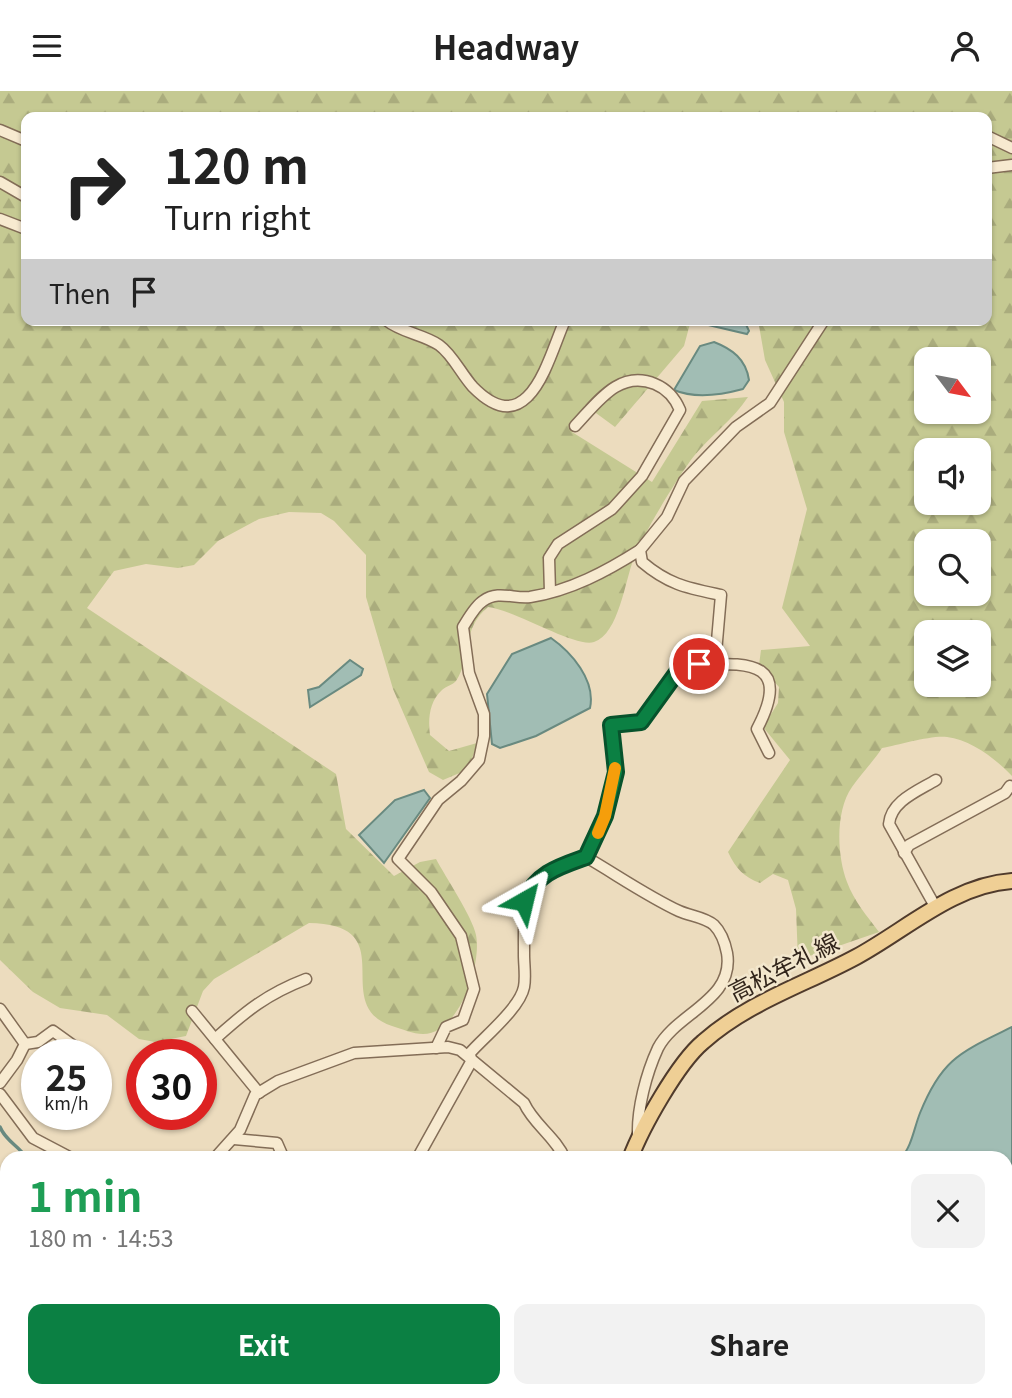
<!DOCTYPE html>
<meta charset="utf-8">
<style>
body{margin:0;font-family:Georgia,"Noto Sans JP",serif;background:#f2f2f2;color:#222;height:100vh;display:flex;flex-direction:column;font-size:26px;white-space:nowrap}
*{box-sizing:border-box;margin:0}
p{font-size:23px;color:#767676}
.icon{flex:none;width:38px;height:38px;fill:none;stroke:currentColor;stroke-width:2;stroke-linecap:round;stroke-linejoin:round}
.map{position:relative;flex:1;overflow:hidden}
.drawer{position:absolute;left:0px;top:1060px;width:1013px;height:247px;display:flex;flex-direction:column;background:#fff;border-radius:21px 21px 0 0;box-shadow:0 2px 5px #0004}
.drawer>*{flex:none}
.banner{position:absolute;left:21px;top:21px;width:971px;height:214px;border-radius:14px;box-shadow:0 2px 5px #0004;background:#fff;color:#222;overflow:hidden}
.needle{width:46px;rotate:122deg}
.fabs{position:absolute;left:914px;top:256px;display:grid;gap:14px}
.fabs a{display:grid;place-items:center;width:77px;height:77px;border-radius:14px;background:#fff;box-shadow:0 2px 5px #0004;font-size:35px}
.speed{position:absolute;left:21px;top:948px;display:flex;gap:14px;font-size:35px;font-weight:700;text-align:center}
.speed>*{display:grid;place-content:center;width:91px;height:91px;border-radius:50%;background:#fff;box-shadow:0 2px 5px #0004;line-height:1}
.speed small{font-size:18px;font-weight:400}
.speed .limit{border:10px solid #d22;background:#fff;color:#111}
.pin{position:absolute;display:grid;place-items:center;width:60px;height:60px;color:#fff;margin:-30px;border:4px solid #fff;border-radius:50%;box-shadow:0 2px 7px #0007}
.me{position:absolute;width:77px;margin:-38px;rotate:37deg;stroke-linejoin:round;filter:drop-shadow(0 0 5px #0008)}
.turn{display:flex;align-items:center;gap:24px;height:147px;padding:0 28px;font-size:32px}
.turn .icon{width:91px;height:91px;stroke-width:2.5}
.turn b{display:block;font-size:49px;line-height:60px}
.then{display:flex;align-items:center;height:66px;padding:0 28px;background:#0003;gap:14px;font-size:26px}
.round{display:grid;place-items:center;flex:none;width:74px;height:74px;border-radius:14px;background:#f2f2f2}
.summary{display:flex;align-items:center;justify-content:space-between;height:119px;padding:0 28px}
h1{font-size:42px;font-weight:700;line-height:52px;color:#1e9e55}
.button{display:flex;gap:14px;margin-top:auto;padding:14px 28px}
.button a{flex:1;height:80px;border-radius:14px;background:#0b8043;color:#fff;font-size:28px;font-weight:700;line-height:80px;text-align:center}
.button a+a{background:#f2f2f2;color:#222}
header{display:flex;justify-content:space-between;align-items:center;height:91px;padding:0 28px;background:#fff;font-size:32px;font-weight:700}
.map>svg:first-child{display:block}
.forest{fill:url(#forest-firs);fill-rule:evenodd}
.water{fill:#a1bdb4;stroke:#698a80;stroke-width:2}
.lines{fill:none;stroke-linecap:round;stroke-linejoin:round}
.stream{stroke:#698a80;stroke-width:3.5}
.street-casing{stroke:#836d57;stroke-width:13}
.primary-casing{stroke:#503b2c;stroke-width:18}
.street{stroke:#f7ead0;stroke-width:10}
.primary{stroke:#efcf95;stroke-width:14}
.route-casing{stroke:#07532c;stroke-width:18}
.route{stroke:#0b8043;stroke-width:12}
.slow{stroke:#f59e0b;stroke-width:12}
.labels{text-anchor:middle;stroke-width:5;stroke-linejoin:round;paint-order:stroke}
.street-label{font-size:24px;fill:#33261c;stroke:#f3e7cd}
</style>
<header><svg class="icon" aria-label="menu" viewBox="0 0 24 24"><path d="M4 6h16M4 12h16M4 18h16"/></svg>Headway<svg class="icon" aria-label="person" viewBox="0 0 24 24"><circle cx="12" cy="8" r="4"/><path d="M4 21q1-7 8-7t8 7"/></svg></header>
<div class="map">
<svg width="1012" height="1307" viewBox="0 0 1012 1307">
<defs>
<pattern id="forest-firs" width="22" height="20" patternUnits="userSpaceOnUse" patternTransform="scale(1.75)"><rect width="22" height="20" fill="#c5c992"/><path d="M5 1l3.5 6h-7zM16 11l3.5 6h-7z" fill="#aaac7d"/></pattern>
</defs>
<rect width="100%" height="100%" fill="#ecdcbe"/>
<path class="forest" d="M0,0H1012V685C996,668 971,649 947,646C931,644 899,654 882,657C873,671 861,683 852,696C835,720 837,765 847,791C854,810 867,825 879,841L798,869L796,818L788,789L773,783L760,792C744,786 736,778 728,761L790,669L763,636L778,612L779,596L759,574L761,559L810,555L782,517L807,418L784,341V311L765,269L758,229H987V26H26V229H691L684,255L615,336L585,314L572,341L652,391L702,310L748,306C733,329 711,344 694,365C679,384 642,445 634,467C625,489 619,543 594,551C575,557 515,519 488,516C461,538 472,566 456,590C453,594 446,595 442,599C429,611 428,628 430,644L449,660L477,652L469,678L443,689L429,681L393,598L366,506V464L334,430L321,422L289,421L259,428L218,450L194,474L178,477L146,473L114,480L87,517L336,683L346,738L394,785L420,771L436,768C445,785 473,827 476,844C482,874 459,943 423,943C413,943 402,938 392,935C328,914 405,833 309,832L214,888L203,900L186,945L155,951L139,948L107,924L60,917L33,901L0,869ZM926,268H978V320H926ZM926,359H978V411H926ZM926,450H978V502H926ZM926,541H978V593H926Z"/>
<g class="water">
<path d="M708,229H744L749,240L747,243L708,234Z"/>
<path d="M714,251C732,258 746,268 749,289L743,298C721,304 695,308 674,299L700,255Z"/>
<path d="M551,547C571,561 596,589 590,617L536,645L500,657L492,653L487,603L512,563Z"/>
<path d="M350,569L363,578L361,584L310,616L308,599L319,596Z"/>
<path d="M424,699L430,707L384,772L359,744L395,709Z"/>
<path d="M1012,936V1307H363V1300H1006V1068L901,1067C912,1055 914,1037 920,1022C942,967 961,961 1012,936Z"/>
<path d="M296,1300H348L351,1307H291Z"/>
</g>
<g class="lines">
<path class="stream" d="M0,1036C6,1051 19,1054 27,1068"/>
<defs>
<g id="street">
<path d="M0,39L26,50"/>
<path d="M987,45L1012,57"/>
<path d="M987,77L1012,74"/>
<path d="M0,91L26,106"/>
<path d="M0,128L26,138"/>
<path d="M386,229C402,242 423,243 439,254C453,264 461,283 473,296C529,353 548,268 565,229"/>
<path d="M550,501L549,467L558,453L612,418L642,385L680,319C675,307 667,298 655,293C619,278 597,312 575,335"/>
<path d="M715,573L721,504C688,497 669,494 642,471L640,459L667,426L684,390L736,336L770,312L824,229"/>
<path d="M904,762L909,754L1005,702L1010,695"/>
<path d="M586,766L605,725L616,681L611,633L641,631L683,573C737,574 797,562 757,638L769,662"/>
<path d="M936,817L889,733C891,710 918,700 936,689"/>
<path d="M0,918L25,953L17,969L0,992"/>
<path d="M192,920L259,1002"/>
<path d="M215,948C246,920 267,903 306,888"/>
<path d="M25,953L38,951L53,940L78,958"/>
<path d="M436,957L446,936L463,929L474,898L461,845L431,801L398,768L438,709L461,690L479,669L484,645V623L469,582L463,536C468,528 475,515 483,510C498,499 514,508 530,506C570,500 607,480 640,459"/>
<path d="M0,1003L33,1047L73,1068"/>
<path d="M234,1048L277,1052L284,1068"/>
<path d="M214,1068L240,1039L255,1004L278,990L354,962L448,956L460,959L524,1012C534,1034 555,1045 565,1068"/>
<path d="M417,1068L471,971L470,962C484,946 520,917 524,896C526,886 524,874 524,864C524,798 520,789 586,766C617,784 647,805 679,820C690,825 705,826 714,834C721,841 725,852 727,862C735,909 676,922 658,957C646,983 637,1018 638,1045"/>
<path d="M0,1172L7,1179"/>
<path d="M178,1307L175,1304L179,1300"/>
</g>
<g id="primary">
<path d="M630,1068C642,1036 678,972 703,951C748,911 804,894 856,866C906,839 953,794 1012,790"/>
<path d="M221,1307L239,1300"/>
</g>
</defs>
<use href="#street" class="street-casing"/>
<use href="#primary" class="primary-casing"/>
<use href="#street" class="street"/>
<use href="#primary" class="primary"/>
</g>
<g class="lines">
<defs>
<path id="route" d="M524,810C537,782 558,776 586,766L605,725L616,681L611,634L641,631L683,573H699"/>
</defs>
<use href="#route" class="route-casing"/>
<use href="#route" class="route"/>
<path class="slow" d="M598,742L605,725L615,677"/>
</g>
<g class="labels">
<g class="street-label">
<text transform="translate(784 877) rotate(-27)" y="8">高松牟礼線</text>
</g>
</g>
</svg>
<div class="fabs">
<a><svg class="needle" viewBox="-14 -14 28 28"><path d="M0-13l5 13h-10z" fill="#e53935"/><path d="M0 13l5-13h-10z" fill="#767676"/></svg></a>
<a><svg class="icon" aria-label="sound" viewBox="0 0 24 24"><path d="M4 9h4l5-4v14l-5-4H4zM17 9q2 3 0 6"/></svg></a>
<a><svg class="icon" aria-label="search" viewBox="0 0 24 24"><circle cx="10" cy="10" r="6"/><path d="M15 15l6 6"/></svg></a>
<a><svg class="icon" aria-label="layers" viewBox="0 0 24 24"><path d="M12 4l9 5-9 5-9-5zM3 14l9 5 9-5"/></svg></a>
</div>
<div class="speed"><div>25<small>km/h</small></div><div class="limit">30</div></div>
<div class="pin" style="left:699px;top:573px;background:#d93025"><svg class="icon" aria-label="arrive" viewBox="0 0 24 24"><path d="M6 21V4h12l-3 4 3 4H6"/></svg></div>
<svg class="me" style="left:524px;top:810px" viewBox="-20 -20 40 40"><path d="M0-17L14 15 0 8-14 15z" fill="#0b8043" stroke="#fff" stroke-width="4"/></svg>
<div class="banner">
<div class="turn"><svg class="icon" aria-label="right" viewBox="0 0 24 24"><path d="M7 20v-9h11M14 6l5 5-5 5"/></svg><div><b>120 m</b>Turn right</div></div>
<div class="then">Then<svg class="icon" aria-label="arrive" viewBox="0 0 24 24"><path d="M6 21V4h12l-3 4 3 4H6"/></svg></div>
</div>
<section class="drawer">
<div class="summary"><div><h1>1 min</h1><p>180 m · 14:53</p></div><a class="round"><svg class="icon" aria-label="close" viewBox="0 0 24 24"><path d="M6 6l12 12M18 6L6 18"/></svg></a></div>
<div class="button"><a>Exit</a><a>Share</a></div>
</section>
</div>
